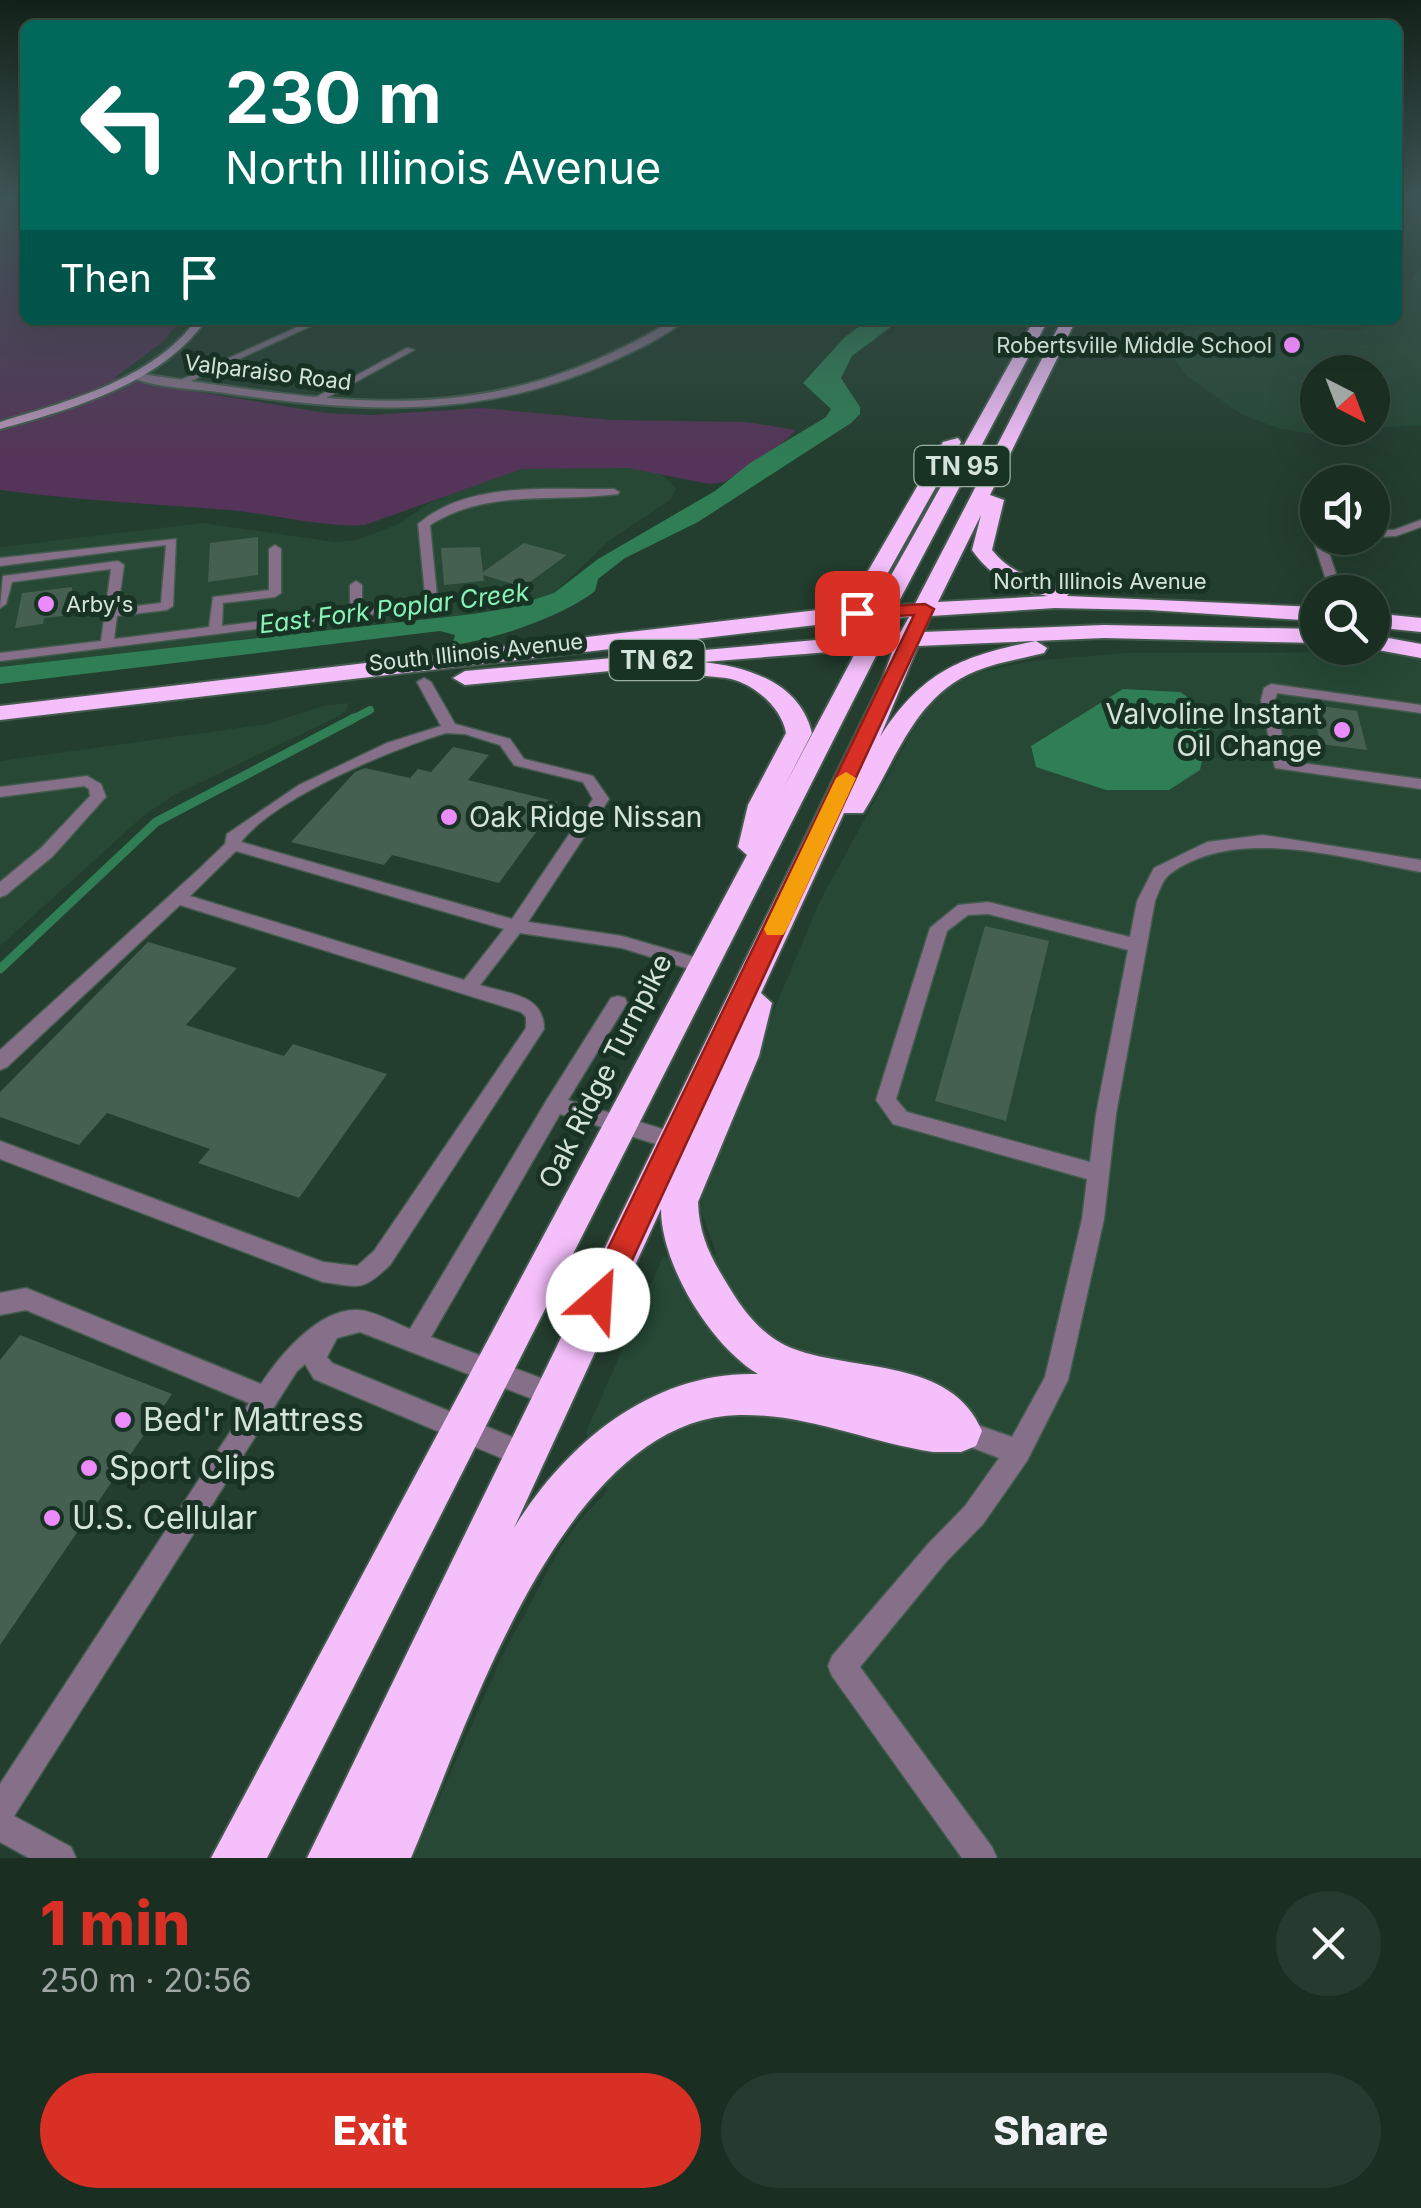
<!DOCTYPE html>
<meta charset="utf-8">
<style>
body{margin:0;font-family:Inter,sans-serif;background:#273a2f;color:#f1f3f6;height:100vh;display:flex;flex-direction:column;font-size:38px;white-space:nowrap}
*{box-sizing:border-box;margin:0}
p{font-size:32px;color:#9fa8a5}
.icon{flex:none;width:55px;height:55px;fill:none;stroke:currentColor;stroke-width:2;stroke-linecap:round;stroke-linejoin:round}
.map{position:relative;height:1858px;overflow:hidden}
.details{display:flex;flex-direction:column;background:#1a2e22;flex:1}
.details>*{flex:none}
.banner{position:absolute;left:20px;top:20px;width:1382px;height:305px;border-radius:15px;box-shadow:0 10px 40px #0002,0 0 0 2px #384a40;background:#00695c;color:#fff;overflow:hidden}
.needle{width:65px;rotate:138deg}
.fabs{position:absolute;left:1300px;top:355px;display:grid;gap:20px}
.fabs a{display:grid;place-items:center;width:90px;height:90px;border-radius:50%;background:#1a2e22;box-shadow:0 10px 40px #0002,0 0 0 2px #384a40;font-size:50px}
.pin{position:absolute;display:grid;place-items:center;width:85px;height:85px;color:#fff;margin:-42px;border-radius:20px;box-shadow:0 5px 15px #0006}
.me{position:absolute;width:110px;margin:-55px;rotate:26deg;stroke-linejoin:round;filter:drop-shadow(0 0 8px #0008)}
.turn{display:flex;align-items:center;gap:35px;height:210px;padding:0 40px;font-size:45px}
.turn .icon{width:130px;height:130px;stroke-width:2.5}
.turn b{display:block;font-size:70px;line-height:85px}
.then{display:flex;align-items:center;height:95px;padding:0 40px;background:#0003;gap:20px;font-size:38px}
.round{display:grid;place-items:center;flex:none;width:105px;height:105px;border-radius:52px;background:#273a2f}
.summary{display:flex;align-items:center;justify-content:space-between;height:170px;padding:0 40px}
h1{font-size:60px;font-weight:800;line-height:75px;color:#d93025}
.cta{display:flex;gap:20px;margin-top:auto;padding:20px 40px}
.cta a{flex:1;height:115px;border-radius:60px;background:#d93025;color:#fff;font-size:40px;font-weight:800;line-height:115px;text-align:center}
.cta a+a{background:#273a2f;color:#f1f3f6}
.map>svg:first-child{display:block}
.built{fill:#264835}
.green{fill:#543458}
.water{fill:#2f7e56}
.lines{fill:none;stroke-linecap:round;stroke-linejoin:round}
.stream-far1{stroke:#2f7e56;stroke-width:8}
.stream{stroke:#2f7e56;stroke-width:9}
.building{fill:#456050}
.lane-casing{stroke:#435b4d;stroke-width:3}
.street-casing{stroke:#435b4d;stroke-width:4}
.secondary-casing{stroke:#435b4d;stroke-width:4}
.highway-casing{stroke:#435b4d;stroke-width:4}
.lane{fill:#867089;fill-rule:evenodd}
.street{fill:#867089;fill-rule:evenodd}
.secondary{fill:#b391b7;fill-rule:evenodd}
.highway{fill:#f5bffc;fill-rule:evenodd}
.route{fill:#d93025;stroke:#8d1f18;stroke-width:2.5}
.slow{fill:#f59e0b}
.poi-dot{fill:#ec8cfa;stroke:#183224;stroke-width:4}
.labels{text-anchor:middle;stroke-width:10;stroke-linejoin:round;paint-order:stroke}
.far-poi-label{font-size:22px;fill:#d5e4da;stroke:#183224;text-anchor:end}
.far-street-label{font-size:22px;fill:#d5e4da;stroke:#183224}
.shield{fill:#183224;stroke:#9cafa3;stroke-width:2.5}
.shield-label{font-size:25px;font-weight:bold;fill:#d5e4da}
.far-water-label{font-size:25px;font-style:italic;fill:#88f2b8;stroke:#183224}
.poi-label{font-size:28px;fill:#d5e4da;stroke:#183224;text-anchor:end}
.street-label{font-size:28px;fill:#d5e4da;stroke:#183224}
.near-poi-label{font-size:32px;fill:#d5e4da;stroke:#183224;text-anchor:start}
</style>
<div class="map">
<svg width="1421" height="1858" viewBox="0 0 1421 1858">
<rect width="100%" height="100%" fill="#233d2e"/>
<g class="built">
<path d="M1421,268V426L1373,427L1372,372H1318V428H1370L1311,434L1278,428L1241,414L1186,375L1159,337L1169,329L1245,323L1358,331L1377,320H1398V295Z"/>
<path d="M566,467L628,468L660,473L676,488L671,499L610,540L554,593L533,602L473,614L0,667V547L203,523L335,542L357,540L401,523L427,504L496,476L522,469Z"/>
<path d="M1364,652L1421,657V1858H413L501,1658L560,1548L579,1521L607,1491L586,1432L663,1257L690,1259L717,1254L700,1209L707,1170L819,903L925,708L949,685L969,674L1032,661L1124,653Z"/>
<path d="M348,703L346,711L339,716L172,796L142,817L0,946V761L267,724L323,706Z"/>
</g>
<path class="green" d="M0,197H25V320H180L164,341L114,378L325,413L372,415L482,408L613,420L746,422L796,430L779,446L725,482L709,484L628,468L522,469L365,525C323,528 273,514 229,510C152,504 76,500 0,490Z"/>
<g class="water">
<path d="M868,320H900L852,356L841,378L860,407V414L851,423L698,522L625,558L598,579L595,591C564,616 491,641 452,645L455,635L440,631L0,684V667L473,614L509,608L554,593L598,559L715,491L750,463L826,417L831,409L803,383L845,337Z"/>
<path d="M1123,689L1180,692L1212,714L1200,770L1169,790H1106L1036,767L1031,746Z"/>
</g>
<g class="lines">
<path class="stream-far1" d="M349,721L370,710"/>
<path class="stream" d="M0,969L156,822L354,718"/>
</g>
<g class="building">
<path d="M258,537V575L208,582L210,543Z"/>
<path d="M524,543L567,555L527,584L516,585L483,575L484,581L444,585L441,548L480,547L483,572Z"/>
<path d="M72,587L71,615L44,618L43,624L15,628L22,593Z"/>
<path d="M1313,705L1357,711L1367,750L1320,744Z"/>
<path d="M453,747L489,755L468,780L558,802L499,883L392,855L384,865L291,842L355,772L365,768L410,778L418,769L431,772Z"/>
<path d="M985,926L1049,941L1006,1121L935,1101Z"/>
<path d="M148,942L237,968L186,1025L284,1056L293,1044L387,1074L299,1198L198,1163L210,1149L107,1113L79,1145L0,1117V1092Z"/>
<path d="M20,1335L172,1394L0,1645V1360Z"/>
</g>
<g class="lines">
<defs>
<g id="lane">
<path d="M313,320L320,322L184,384L176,382Z"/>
<path d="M407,348L414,350L317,403L309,401Z"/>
<path d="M614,489L619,492L618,494C552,503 489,488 430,525L437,596L415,609L0,661V653L101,641L111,569L12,582L6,604L0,608L3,576L118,561L124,565L118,608L161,603L166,545L0,566V558L176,539L173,606L167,610L117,616L114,639L209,627L213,597L269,590V549L275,545L281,549V593L275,597L223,603L222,626L350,610V585L356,581L362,585V608L408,603L425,594L418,524C469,480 551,490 614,489Z"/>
<path d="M1421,520V527L1396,536L1372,537V530H1394Z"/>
<path d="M1318,533V538H1324L1342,592H1330L1312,536Z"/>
<path d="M424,678L431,682L455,724L510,739L524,759L593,776L609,799L528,922L622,936L708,961L711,966L708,971L702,973L622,948L520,933L480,985C508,994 544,994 544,1029L390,1265C361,1292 361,1287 323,1282L0,1159V1141L323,1262L357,1266L374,1251L526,1028V1017L521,1012L180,905L7,1067L0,1070V1050L199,869L225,844L227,834L299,785L387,743L441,726L417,682ZM446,733L465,734L500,745L514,765L583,782L593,799L512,919L241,842C274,798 392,749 446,733ZM236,851L504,929L464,980L190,896Z"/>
<path d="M1271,684L1421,705V713L1277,693L1275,700L1287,761L1421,779V789L1275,768L1261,700L1264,688Z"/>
<path d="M87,776L101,784L106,797L103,800L53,856L6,895L0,897V882L41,848L90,796L89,789L84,786L0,797V787Z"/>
<path d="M1263,835L1421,860V872C1345,859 1236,824 1170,874C1162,880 1159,892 1155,901L1116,1114L1104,1219L1068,1380L1027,1461L983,1524L946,1562L860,1667L992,1847L997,1858H962L832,1676L828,1666L832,1656L928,1544L965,1506L999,1458L952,1440L949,1431L952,1422L961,1419L1012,1437L1045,1377L1082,1219L1087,1179L893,1124L876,1100L930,928L958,905L988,902L1130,937L1137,901L1154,868L1207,842ZM988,914L1128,950L1096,1114L1090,1162L907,1112L896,1099L947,931L968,915Z"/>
<path d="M618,996L625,998L627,1003L568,1100L682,1135L685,1141L682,1147L675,1150L560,1114L431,1337L562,1386L565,1395L562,1404L553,1407L360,1332L337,1338L327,1357L332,1363L534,1446L538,1455L534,1464L525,1468L314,1379L305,1364L297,1371L14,1816L71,1847L76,1858H29L0,1842V1784L249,1403L26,1310L0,1315V1293L26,1288L261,1384C280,1355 319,1308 358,1310C374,1311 395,1323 410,1329L548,1098L611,998Z"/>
</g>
<path id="street" d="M673,320H685C664,337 637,350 612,361C484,420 361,413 225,393C199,389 151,388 129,376L134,373C340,402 484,435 673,320Z"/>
<path id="secondary" d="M196,320H206C161,384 72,409 0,429V422C68,401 152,380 196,320Z"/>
<g id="highway">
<path d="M1034,320H1048L897,605L915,604L1062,320H1076L990,495L1004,500L992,550C1013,576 1037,579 1068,586L1071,591L1067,596L1318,607V621L1149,610L1055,608L931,616L923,632L1104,625L1318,629V643L1104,638L918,646L880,737C922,671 962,656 1036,641L1047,648L1044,653C1021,659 998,662 976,671C914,696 896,761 863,813H844L761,993L772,1003L759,1056L698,1202C699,1236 711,1258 729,1287C744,1312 764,1338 794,1349C855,1372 952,1358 982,1431L976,1446L961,1452H933C868,1442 805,1413 739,1415C563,1418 468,1725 411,1858H307L882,680L894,647L880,648L267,1858H211L747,855L738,847L748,805L786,733C782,709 756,685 731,679C718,676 704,677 691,674L687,669L694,663L465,685L453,678L465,671L862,636L868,619L0,720V706L826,609L857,590L943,442L958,438L961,442L876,594L860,607L874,606ZM981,515L972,550C992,578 1015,589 1048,596L938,602ZM909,617L900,633L885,634L891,618ZM856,650L852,659L783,789L812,733C800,683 749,667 703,662ZM661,1209C661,1265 711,1346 758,1374C653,1371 567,1442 514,1528Z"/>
<path d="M1372,613L1421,618V632L1372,627Z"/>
<path d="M1372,635L1421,644V658L1367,648H1372Z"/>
</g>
</defs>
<use href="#lane" class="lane-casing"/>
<use href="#street" class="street-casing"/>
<use href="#secondary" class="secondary-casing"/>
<use href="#highway" class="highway-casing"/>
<use href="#lane" class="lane"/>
<use href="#street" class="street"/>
<use href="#secondary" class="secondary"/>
<use href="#highway" class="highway"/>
</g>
<linearGradient id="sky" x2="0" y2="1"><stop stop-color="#132219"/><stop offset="0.43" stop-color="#3f5757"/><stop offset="1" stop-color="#3f5757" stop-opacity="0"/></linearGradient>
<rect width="1421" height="457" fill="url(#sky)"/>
<path class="route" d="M925,604L934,609L609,1310L598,1314L588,1310L584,1300L588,1290L914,615L857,618L848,613L857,608Z"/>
<path class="slow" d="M846,772L856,778L787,929L783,935H767L764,929L836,778Z"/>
<g class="poi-dot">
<circle cx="1292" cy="345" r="10"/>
<circle cx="46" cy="604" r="10"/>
<circle cx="1342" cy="730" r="10"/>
<circle cx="449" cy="817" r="10"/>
<circle cx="123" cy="1420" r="10"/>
<circle cx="89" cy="1468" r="10"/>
<circle cx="52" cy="1518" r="10"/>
</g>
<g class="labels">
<g class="far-poi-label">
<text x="1272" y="353">Robertsville Middle School</text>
<text x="66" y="612" text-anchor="start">Arby's</text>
</g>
<g class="far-street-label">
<text transform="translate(268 372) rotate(7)" y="8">Valparaiso Road</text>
<text x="1100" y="589">North Illinois Avenue</text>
<text transform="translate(476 652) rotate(-6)" y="8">South Illinois Avenue</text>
</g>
<g class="shield">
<rect x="914.5" y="446" width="95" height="40" rx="8"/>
<rect x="609.5" y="640" width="95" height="40" rx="8"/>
</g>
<g class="shield-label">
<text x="962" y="475">TN 95</text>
<text x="657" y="669">TN 62</text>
</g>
<g class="far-water-label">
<text transform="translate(394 608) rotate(-7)" y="9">East Fork Poplar Creek</text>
</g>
<g class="poi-label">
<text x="1322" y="724">Valvoline Instant<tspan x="1322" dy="32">Oil Change</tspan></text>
<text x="469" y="827" text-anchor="start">Oak Ridge Nissan</text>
</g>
<g class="street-label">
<text transform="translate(605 1071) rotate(-63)" y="10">Oak Ridge Turnpike</text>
</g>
<g class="near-poi-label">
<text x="143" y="1431">Bed'r Mattress</text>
<text x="109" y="1479">Sport Clips</text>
<text x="72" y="1529">U.S. Cellular</text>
</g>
</g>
</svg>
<div class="fabs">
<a><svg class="needle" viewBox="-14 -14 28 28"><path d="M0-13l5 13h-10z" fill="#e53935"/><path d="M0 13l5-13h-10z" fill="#9fa8a5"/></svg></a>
<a><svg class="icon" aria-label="sound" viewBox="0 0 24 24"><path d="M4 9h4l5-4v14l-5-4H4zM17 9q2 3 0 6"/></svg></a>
<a><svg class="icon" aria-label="search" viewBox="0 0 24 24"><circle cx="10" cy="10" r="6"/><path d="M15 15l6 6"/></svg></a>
</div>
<div class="pin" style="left:857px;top:613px;background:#d93025"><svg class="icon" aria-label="arrive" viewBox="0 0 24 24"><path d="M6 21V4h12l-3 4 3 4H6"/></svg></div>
<svg class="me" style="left:598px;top:1300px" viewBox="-20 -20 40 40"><circle r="19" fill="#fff"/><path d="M0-13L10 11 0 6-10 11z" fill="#d93025"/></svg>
<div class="banner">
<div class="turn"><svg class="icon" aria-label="left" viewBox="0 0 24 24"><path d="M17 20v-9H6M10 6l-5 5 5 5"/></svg><div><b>230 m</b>North Illinois Avenue</div></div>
<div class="then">Then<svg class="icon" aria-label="arrive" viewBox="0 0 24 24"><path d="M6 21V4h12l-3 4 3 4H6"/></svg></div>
</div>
</div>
<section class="details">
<div class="summary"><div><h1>1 min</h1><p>250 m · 20:56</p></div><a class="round"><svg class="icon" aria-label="close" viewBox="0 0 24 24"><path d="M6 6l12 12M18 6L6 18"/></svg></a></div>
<div class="cta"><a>Exit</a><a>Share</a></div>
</section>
